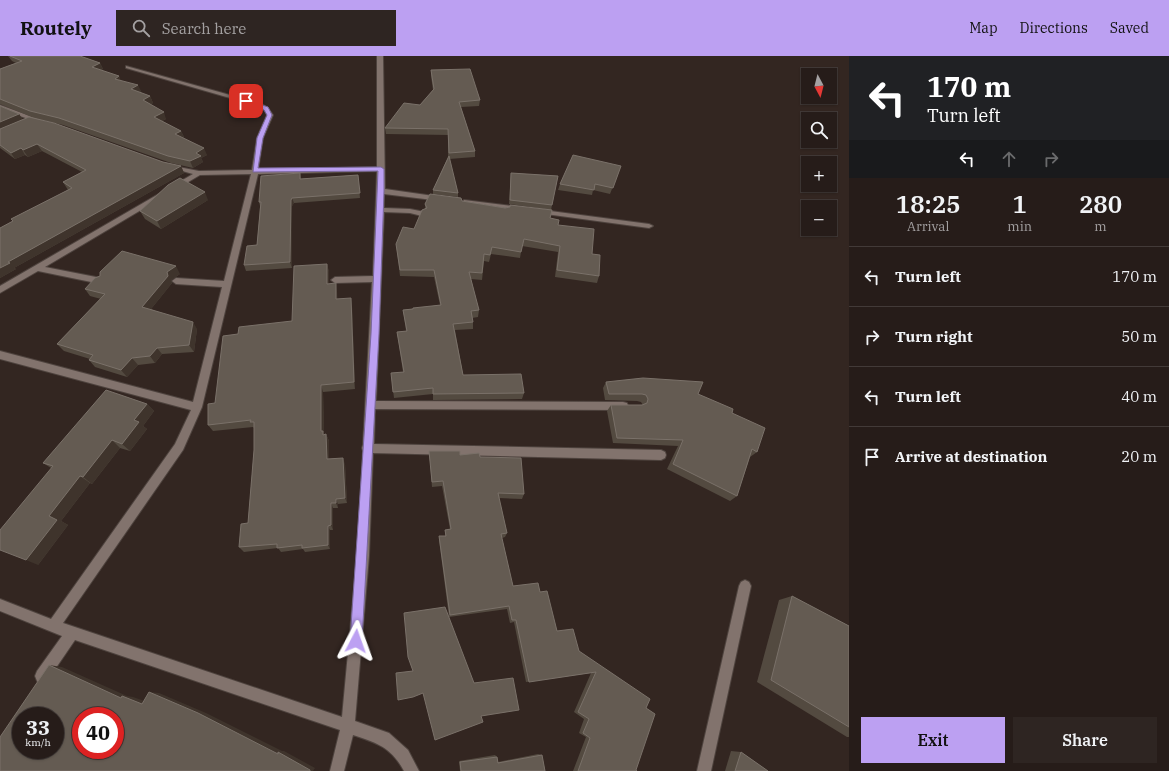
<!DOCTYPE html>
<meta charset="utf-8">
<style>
body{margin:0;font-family:"IBM Plex Serif",serif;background:#2e2522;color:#f1f3f6;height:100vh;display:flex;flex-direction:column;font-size:15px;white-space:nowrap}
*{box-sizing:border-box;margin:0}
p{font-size:13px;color:#a4a1a2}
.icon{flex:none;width:22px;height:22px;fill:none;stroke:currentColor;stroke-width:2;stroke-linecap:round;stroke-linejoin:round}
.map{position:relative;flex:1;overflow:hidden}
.panel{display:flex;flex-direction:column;background:#261c19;width:320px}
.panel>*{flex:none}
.hud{background:#202124;color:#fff;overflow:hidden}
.needle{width:26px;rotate:173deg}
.fabs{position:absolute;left:801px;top:12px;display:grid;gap:8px}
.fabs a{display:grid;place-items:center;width:36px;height:36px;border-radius:0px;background:#261c19;box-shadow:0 1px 3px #0004,0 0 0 1px #423a38;font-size:20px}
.speed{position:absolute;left:12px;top:651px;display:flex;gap:8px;font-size:20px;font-weight:700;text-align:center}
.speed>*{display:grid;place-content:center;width:52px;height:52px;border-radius:50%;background:#261c19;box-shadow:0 1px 3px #0004,0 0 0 1px #423a38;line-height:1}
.speed small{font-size:10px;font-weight:400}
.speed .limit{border:6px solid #d22;background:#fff;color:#111}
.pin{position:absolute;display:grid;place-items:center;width:34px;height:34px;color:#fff;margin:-17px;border-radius:8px;box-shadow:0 2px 6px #0006}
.me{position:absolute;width:44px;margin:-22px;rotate:4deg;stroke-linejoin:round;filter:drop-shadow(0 0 3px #0008)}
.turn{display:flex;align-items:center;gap:14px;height:84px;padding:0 12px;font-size:18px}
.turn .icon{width:52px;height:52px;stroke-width:2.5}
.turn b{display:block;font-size:28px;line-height:34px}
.lanes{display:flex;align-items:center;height:38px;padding:0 12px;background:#0003;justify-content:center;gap:20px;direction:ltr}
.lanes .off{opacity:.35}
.eta{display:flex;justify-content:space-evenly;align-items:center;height:68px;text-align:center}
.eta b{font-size:24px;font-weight:600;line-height:28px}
.primary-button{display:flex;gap:8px;margin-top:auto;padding:8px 12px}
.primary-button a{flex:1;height:46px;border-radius:0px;background:#bca0f2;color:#111;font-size:16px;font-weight:600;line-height:46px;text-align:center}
.primary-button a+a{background:#2e2522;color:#f1f3f6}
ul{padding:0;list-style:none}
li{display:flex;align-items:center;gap:12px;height:60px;padding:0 12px;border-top:1px solid #423a38}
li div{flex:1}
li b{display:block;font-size:15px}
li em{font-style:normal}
header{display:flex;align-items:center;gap:24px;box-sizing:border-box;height:56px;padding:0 20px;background:#bca0f2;color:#111}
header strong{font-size:19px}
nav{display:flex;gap:22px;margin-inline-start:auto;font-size:14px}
.search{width:280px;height:36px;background:#2e2522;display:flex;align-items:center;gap:10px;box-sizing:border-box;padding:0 14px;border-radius:0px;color:#a4a1a2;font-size:15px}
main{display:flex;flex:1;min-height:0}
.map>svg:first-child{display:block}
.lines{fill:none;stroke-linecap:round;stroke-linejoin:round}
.minor-casing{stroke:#4e433e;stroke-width:2}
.minor{fill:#82736d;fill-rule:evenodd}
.wall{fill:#534a40}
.shaded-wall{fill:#3f342c}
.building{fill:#645b52;stroke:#7a7169;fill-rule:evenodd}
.route{fill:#bca0f2;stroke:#7a689d}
</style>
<header>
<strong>Routely</strong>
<div class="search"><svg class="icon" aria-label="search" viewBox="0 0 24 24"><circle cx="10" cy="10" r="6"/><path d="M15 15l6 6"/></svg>Search here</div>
<nav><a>Map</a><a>Directions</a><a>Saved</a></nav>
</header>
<main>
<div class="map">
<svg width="849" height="715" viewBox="0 0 849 715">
<rect width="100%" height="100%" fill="#332621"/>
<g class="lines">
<defs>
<g id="minor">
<path d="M377,0H383L385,133L441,141L445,143L441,145L384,138V152L410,153L425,156L426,158L422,160L410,157L384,156L376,345L623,346L627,347L628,350L627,353L623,354L375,353L374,388L661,394L665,396L666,399L665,402L661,404L373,397L369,500L355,665L389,677L408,694L419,715H404C391,691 377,687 353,679L344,715H330L340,674L75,584L47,625L42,627L37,625L35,620L37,615L62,580L0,555V543L51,563L175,388L191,354L0,303V295L193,346L222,231L176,228L172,225L176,222L224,225L251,118L200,119L45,211L101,222L105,225L104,227L101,228L38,215L0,237V230L193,118L168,111V109L199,115L252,114L257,82L267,59L264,54L258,50L126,12V10L262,48L268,52L273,59L263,82L258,114L377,111ZM377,115L373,220L335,221L331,224L335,227L372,226L363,389L362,392L363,395L357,500L342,661L63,567L183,394L202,351L258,118Z"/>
<path d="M0,49L41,64L42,65L37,66L0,53Z"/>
<path d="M464,144L521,151L525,153L521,155L467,148L463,146Z"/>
<path d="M535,153L649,168L653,170L649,172L538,157L534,155Z"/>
<path d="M745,524L749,526L751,530L711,715H697L739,530L741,526Z"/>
</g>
</defs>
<use href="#minor" class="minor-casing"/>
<use href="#minor" class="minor"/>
</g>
<g class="wall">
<path d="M8,0H80L100,7L103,13L101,14L119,20L120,24L141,35L140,36L150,40L153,47L150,49L166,63L162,65L181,75L184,81L183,82L207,99L201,102L203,106L193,112L171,107L63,69L34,62L0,48V13L16,7L12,5Z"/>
<path d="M431,14L480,44L479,50L461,51L475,95V101L449,103L458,137V141L433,138V134L448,101V79L386,78L385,72L420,49L433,34L431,20Z"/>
<path d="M0,50L19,58L23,64L163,106L181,110L184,117L14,212L16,213L0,222V172L13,165L11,163L68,134L63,126L82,116L42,95L28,101L25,99L15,103L0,92Z"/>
<path d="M621,110L610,138L593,134L592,139L558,134L560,128Z"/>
<path d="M300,117L301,123L358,119L360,142L294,147L292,150V212L246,215L244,209L257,189L260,150L259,146Z"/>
<path d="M511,117L558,120L551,154L509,148Z"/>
<path d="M208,144L161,173L145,163L140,155Z"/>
<path d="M462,145L505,152L510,151V149L550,162L592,198L599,220L597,227L555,221L558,196L522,190L520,202L491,198L489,206L484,205L482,224L471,223L479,254L478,261L472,262L473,266V273L455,274L463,319L524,337L522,343L433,344V338L394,342L391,317L403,316L397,276L406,275L403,254L440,249L434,221L400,220L396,188L414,173L425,153V148Z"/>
<path d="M327,208L329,216V228L337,235V243L352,250L355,333L323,336L324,377V379L326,378L329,385V403L345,408L347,447L338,448V452H333V474H330V493L305,496L303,493L281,496L278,492L244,496L239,491L248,467L254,394V372L253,371L213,375L208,369L238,278L292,265Z"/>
<path d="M180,218L171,224L172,227L151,253L197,273L194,296L162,298L155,307L138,309L127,321L95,311L89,304L90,303L64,295L57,288L101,243L90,240L85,233Z"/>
<path d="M606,326L698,338L732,357L757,396L750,401L737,440L730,445L667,413L678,390L613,387L607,355L611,349H643L641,346L637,345L605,344L603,332Z"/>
<path d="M147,348L154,355L143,370L147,373L130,395L120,392L92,428L90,427L61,465L68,469L38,509L51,412L43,407Z"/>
<path d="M429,395L460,399L480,401L524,438L522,443L499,442L507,477L505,481L502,482L513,530L540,536L557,575L579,595L646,652L636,714L637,715H573L586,681L579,677L584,663L574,656L591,617L526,626L514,566L510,567L507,553L449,561L439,484V480H445V474L450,473L442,430L432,431Z"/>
<path d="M792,540L849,570V681H847L757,626L779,544Z"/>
<path d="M731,695L741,696L768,715H725Z"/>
<path d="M538,698L542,699L545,715H460L459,705L495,699L497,701L498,706Z"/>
</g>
<g class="shaded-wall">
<path d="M100,7L103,13L95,17L92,11Z"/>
<path d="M119,20L122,27L115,23Z"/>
<path d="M138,29L141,35L134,39L131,33Z"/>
<path d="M150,40L153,47L146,51L143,44Z"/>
<path d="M164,56L166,63L157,67L154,61Z"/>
<path d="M19,58L23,64L0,74V66Z"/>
<path d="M181,75L184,81L178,84L175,78Z"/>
<path d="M37,88L42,95L28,101L23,94Z"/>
<path d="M21,92L25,99L15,103L11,97Z"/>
<path d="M204,92L207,99L201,102L203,106L193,112L190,105L196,97Z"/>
<path d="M181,110L184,117L14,212L16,213L0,222V212L8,206Z"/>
<path d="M205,136L208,144L161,173L157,165Z"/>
<path d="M292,142L294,147L292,150V212L290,206L291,144Z"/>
<path d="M327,208L329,216V236L327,228Z"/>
<path d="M176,210L180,218L171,224L172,227L147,258L142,251L167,216Z"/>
<path d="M336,227L337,235L338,251L336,243Z"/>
<path d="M351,242L352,250L355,333L354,326Z"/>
<path d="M193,266L197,273L194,296L189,289Z"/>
<path d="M157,292L162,298L155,307L150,300Z"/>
<path d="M132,302L138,309L127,321L121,314Z"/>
<path d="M321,329L323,336L324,377L325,381V385L321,375Z"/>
<path d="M147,348L154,355L143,370L147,373L130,395L122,388L134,364Z"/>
<path d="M326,378L329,385V409L327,403Z"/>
<path d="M112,384L120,392L92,428L83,421Z"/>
<path d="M343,402L345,408L347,447L345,442Z"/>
<path d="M80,420L90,427L61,465L68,469L38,509L26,504L49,460Z"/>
<path d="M336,443L338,448V452L336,447Z"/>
<path d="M331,447L333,452V474L331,469Z"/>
<path d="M328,470L330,474V493L328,489Z"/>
<path d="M49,609L62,611L127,640L133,641L153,648H142L121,642Z"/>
<path d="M149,636L159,637L206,657L282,695H284L315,712L313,715H310L278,698Z"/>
</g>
<g class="building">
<path d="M10,0H80L100,7L92,11L119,20L115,23L138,29L131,33L150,40L143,44L164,56L154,61L181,75L175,78L204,92L196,97L201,100L190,105L168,100L59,62L30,55L0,43V13L22,5Z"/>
<path d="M470,13L480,44L459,46L475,95L449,97L448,73L385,72L404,47L420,49L434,33L431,14Z"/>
<path d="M0,50L19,58L0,66Z"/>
<path d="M29,61L54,67L163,106L181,110L8,206L10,207L0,212V172L13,165L11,163L72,132L63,126L86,114L37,88L23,94L21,92L11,97L0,89V73Z"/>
<path d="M573,99L621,110L613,132L595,128L594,134L560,128Z"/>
<path d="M449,100L458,137L433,134Z"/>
<path d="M300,117V123L358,119L360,137L292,142L291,144L290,206L244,209L247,190L257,189L261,146H259L261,120Z"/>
<path d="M511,117L558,120L552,149L510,144Z"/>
<path d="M180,122L205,136L157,165L140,155L168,129Z"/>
<path d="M430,138L461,142L462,145L505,152L510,151V149L552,154L550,162L559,164L558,169L594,173L592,198L600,199L599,220L557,214L560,190L524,183L521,196L492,191L490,199L484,198L482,217L469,216L479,254L471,255L473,266L453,268L463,319L521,318L524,337L433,338V332L393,336L391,317L404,316L397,276L407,275L403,254L413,253V252L441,249L434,214H400L396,188L403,171L414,173L422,154L427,152L425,148Z"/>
<path d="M122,195L176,210L167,216L168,220L142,251L193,266L189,289L157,292L150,300L132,302L121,314L89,304L93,299L57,288L105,238L85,233L95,222L100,220V216Z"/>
<path d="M327,208V228L336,227V243L351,242L354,326L321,329V375H323V379L326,378L327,403L343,402L345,442L336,443V447H331V469L328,470V489L302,492V489L277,492V488L239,491L241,468L248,467L254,394V366H250L251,364L208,369V348L215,347L223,280L238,278L239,271L292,265L294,210Z"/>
<path d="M643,322L703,326L698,338L733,353L732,357L765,372L757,396L752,393L737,440L673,408L683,384L617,382L611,349H642L647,347L648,343L646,339L642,338H609L606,326Z"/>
<path d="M106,334L147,348L134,364L139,366L122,388L112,384L83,421L80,420L49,460L57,464L26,504L0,494V474L53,410L43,407Z"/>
<path d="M429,395H460V399L479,397L480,401L521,402L524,438L498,437L507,477L501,478L513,530L538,527L540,536L547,535L557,575L573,573L579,595L650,643L646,652L655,658L636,714L637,715H578L590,682L583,677L589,663L578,656L596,616L529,626L516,564H512L509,550L450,559L439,480H446L445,474L451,473L443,425L432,426Z"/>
<path d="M792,540L849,570V671L771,624Z"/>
<path d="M445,551L474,627L513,622L519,654L481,660L483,666L435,684L423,637L413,641L398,644L396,617L413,615L408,601L404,557Z"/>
<path d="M49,609L121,642L122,640L142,648L149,636L198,657L278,698V696L310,714V715H0V681ZM21,660H55V694H21ZM81,660H115V694H81Z"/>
<path d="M741,696L768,715H735Z"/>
<path d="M542,699L545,715H461L460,706L497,701L498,707Z"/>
</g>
<path class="route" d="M246,43L268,51L272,59L263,82L258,112L381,111L384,113V135L379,278L362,585L361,590L356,591L352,590L350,585L371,278L378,115L253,116L257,82L267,59L264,54L244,46L243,45Z"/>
</svg>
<div class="fabs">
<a><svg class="needle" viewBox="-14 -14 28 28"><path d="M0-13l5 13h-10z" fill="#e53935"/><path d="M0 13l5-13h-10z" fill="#a4a1a2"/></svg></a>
<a><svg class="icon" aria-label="search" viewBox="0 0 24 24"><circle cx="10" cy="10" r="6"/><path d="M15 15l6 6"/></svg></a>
<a>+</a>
<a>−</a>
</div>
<div class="speed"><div>33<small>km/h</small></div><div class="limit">40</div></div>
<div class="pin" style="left:246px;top:45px;background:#d93025"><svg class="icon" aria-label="arrive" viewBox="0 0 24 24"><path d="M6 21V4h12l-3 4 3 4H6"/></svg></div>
<svg class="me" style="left:356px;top:585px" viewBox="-20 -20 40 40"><path d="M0-17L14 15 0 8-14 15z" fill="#bca0f2" stroke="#fff" stroke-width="4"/></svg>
</div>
<section class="panel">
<div class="hud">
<div class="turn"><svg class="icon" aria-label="left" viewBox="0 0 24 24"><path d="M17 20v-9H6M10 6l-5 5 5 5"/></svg><div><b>170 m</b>Turn left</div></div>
<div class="lanes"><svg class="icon" aria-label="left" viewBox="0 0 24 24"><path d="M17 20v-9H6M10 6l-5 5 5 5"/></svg><svg class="icon off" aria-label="ahead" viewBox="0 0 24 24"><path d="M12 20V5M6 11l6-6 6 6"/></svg><svg class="icon off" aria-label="right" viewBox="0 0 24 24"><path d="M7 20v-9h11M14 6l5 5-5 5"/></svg></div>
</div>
<div class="eta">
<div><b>18:25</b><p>Arrival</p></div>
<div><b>1</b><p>min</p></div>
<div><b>280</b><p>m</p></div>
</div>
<ul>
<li><svg class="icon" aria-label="left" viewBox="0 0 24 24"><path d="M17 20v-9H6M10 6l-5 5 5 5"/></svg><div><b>Turn left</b></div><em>170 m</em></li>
<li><svg class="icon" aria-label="right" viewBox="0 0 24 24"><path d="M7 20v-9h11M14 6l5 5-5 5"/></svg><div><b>Turn right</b></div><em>50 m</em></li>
<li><svg class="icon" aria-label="left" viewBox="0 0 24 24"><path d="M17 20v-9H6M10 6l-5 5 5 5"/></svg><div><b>Turn left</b></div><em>40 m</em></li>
<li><svg class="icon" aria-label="arrive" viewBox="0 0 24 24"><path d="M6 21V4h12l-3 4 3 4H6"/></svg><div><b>Arrive at destination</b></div><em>20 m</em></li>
</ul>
<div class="primary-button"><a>Exit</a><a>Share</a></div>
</section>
</main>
